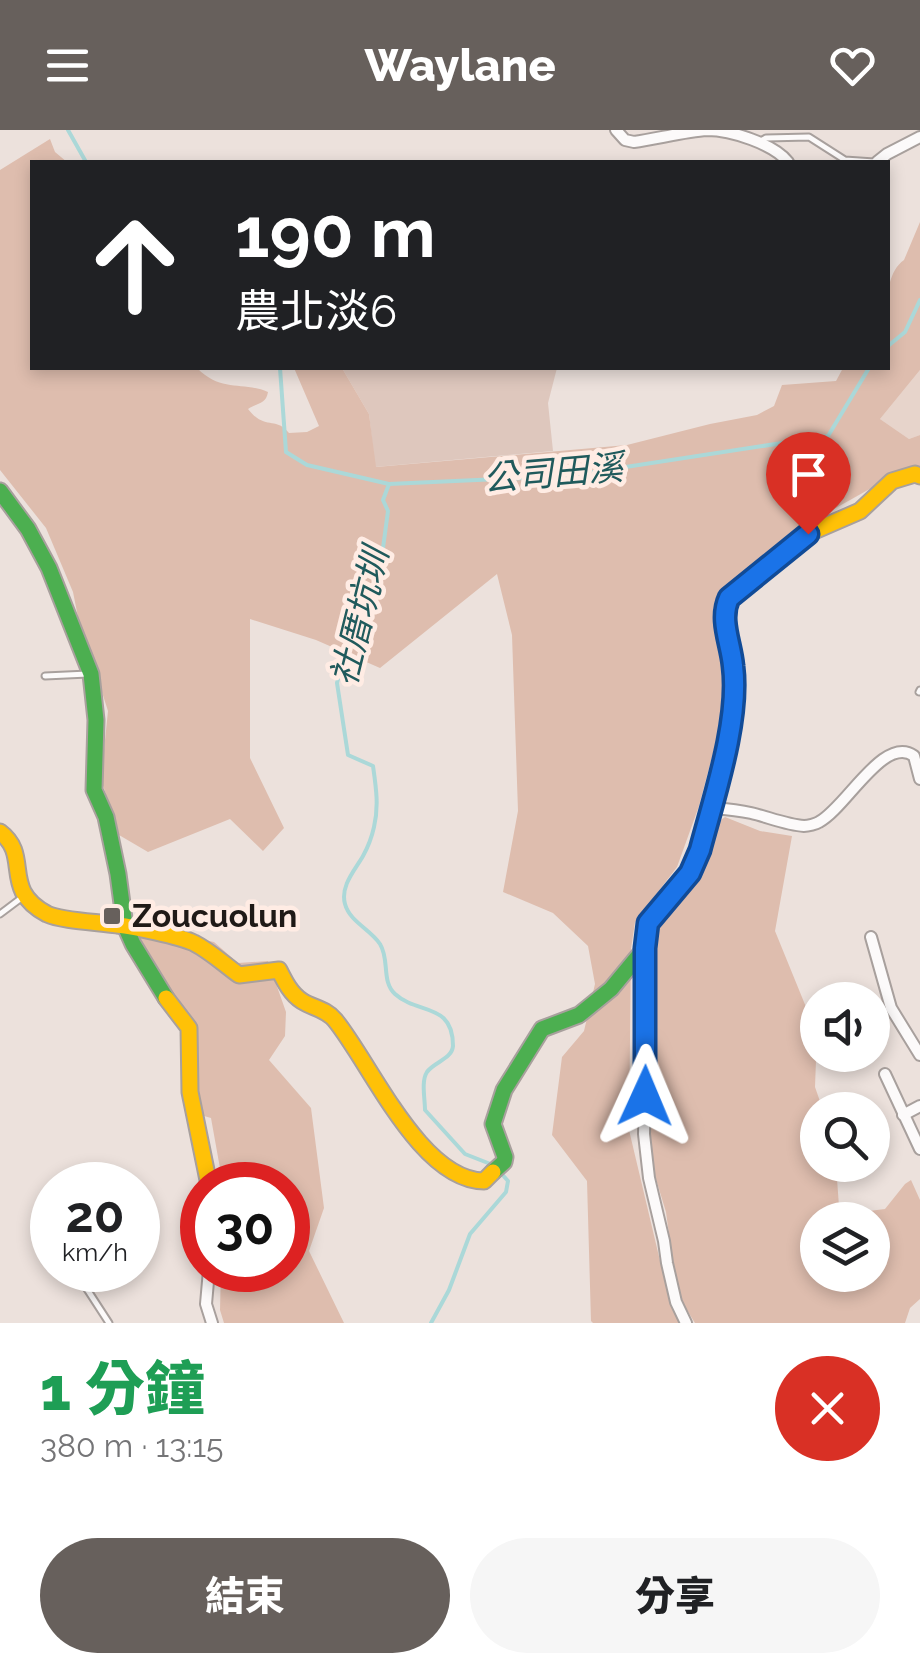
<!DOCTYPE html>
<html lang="zh-TW">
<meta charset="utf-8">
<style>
body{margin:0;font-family:Raleway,"Noto Sans TC",sans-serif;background:#f6f6f6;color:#202124;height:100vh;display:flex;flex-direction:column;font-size:38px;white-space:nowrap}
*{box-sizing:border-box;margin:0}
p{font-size:32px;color:#757577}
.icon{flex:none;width:55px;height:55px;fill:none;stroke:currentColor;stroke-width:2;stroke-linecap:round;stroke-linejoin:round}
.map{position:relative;height:1193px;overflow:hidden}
.panel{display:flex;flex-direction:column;background:#fff;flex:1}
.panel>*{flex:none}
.top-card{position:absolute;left:30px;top:30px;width:860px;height:210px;border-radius:0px;box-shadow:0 5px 15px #0003;background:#202124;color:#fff;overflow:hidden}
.controls{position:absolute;left:800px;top:852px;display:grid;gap:20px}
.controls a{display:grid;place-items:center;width:90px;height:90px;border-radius:50%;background:#fff;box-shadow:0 5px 15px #0003;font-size:50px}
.speed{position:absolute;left:30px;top:1032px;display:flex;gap:20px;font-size:50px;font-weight:700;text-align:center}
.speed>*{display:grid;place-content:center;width:130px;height:130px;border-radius:50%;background:#fff;box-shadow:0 5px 15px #0003;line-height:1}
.speed small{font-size:25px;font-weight:400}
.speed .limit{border:15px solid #d22;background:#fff;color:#111}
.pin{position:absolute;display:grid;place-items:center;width:85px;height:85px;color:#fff;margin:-102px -42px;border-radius:50% 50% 50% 0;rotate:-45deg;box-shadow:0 0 10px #0007}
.pin .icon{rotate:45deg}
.me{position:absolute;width:110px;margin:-55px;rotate:1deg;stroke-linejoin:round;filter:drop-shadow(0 0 8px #0008)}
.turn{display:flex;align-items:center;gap:35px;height:210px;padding:0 40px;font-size:45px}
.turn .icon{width:130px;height:130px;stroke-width:2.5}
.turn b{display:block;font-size:70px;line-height:85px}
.round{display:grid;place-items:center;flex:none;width:105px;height:105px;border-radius:52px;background:#f6f6f6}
.summary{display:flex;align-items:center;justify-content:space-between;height:170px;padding:0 40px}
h1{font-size:60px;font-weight:800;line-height:75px;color:#1e9e55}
.button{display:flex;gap:20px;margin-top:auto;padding:20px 40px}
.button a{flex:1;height:115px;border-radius:60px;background:#67605c;color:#fff;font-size:40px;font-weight:800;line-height:115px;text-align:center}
.button a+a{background:#f6f6f6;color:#202124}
header{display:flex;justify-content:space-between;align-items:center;height:130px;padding:0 40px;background:#67605c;color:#fff;font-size:45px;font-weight:800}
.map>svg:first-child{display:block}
.built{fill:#e7d4cb}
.green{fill:#dec7bd}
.forest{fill:#debdae}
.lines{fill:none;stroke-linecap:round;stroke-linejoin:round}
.stream{stroke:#abd8d8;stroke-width:4}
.lane-casing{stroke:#a8a09d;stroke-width:9}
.street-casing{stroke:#a8a09d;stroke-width:14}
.fast-casing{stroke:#a8a09d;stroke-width:19}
.slow-casing{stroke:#a8a09d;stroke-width:19}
.lane{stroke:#fcfafa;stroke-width:5}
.street{stroke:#fcfafa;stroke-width:10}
.fast{stroke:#4caf50;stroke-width:15}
.slow{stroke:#ffc107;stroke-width:15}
.route-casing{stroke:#114b97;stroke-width:25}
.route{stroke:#1a73e8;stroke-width:18}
.poi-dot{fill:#67605c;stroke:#ffece4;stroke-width:4}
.labels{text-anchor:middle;stroke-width:9;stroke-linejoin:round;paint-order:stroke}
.poi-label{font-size:32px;font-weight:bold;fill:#201a17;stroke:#ffece4;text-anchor:start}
.water-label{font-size:35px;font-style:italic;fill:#205a5c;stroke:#ffece4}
</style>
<header><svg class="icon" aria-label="menu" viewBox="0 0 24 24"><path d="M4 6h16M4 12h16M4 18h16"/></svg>Waylane<svg class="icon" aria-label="heart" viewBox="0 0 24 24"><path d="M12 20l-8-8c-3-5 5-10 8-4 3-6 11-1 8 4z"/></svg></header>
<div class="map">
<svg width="920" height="1193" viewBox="0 0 920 1193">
<rect width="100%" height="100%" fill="#ece1dc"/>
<path class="built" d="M920,240V305L909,309L880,289Z"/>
<path class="green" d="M342,238H557L548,273L553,321L375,337L369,284Z"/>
<g class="forest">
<path d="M50,9L55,22L67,32H32V238H197C222,263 242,251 268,262C266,275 256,273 248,279C265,301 275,286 289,303L307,302L319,296L294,238H342L369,284L376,337L627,315L710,294L757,285L774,276L782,255L836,251L843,238H888C888,208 878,148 904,130L920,92V240L880,289L909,309L920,305V336L898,343L788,405L713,479L725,527L723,539L725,558L721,593L699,676L677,737L635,792L631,819L629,1000L670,1173L684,1193H593L591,1191L587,1051L552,1005L562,927L584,901L595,854L588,816L553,783L503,762L518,681L512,505L497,444L380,538L316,510L250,489V628L284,698L263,721L230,689L148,722L119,705L101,649L108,581L78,487L73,462L46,398L0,340V40Z"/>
<path d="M725,687L760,701L792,706L775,801L817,904L815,957L823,980H818V1035H836L840,1090H818V1145H872V1090L865,1089L869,1081L885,1079L905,1054L911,1050L920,1070V1169L910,1178L905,1193H695L677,1164L666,1082L648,1023L653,816L656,803L681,770L717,693Z"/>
<path d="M161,801L214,812L238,833L268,831L286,882L285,906L269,930L311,978L324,1078L309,1121L344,1193H224L220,1180L221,1140H288V1055H223L211,988L197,984L188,885L140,815L139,802Z"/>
</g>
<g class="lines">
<g class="stream">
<path d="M68,0L86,32"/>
<path d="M888,216L905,202L920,170"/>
<path d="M280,238L286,322L307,335L389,354L567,346L828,306L869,238"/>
<path d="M389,354L383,370L388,381L383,418L372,464L358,499L344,525L337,553L348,625L373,636C376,657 379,676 374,697C372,706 368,717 363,726C355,740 340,756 345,774C350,792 370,799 380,814C390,830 381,851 395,864C418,885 453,872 453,916C452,929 434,932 427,942C421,951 425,969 425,980L465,1024L493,1035"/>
<path d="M431,1193L449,1160L470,1104L506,1062L508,1051L500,1042"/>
</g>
<defs>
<g id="lane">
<path d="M759,12L766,8L809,7L845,30L874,32"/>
<path d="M45,546L88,544"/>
<path d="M919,562L920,560"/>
<path d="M0,784L20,769"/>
<path d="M78,1140L85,1156L109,1193"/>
</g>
<g id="street">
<path d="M616,0L625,10L634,12C656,9 687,1 707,0C731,0 774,14 788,32"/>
<path d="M877,32L887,24L920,7"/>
<path d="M712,678C725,679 738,680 751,683C768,687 787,695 804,696C808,696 816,694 819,692C846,678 884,604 914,626L920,649"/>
<path d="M871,807L891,878L920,925"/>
<path d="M645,819L647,891L644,1004L649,1048L664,1111L667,1133L676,1172L686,1193"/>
<path d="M885,944L920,1019"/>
<path d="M903,985L920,976"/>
<path d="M209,1140L206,1174L212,1193"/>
</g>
<g id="fast">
<path d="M0,361L28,399L49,438L91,544L96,590L94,660L106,687L118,744L125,796L133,814L166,868"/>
<path d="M493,1042L504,1032L505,1027L493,994L504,960L542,899L579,885L611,859L645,818L647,793L690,743L700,720L721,638"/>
</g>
<g id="slow">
<path d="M721,638L735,571L733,536L723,481L729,468L807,404L860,381L892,351L915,344L920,346"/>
<path d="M0,702C32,726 0,759 47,784C62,791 99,792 117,795C135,797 179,806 194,813C210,821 225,835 239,845L279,840C285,852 291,864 302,871C313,878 326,879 335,890C371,934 420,1050 484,1051L493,1042"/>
<path d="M166,868L189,898L190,962L209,1055"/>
</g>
</defs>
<use href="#lane" class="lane-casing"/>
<use href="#street" class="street-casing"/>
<use href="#fast" class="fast-casing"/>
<use href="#slow" class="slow-casing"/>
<use href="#lane" class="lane"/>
<use href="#street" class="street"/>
<use href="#fast" class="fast"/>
<use href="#slow" class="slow"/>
</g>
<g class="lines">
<defs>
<path id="route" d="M645,966V818L648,793L690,743L700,720C714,667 740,590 733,536C731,513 719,490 729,468L808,404"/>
</defs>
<use href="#route" class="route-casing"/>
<use href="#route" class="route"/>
</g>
<rect class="poi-dot" x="102" y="776" width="20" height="20" rx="5"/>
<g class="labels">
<g class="poi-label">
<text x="132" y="797">Zoucuolun</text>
</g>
<g class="water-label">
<text transform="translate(553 343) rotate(-5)" y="12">公司田溪</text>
<text transform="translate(360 487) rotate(-76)" y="12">社厝坑圳</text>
</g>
</g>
</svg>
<div class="controls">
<a><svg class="icon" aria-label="sound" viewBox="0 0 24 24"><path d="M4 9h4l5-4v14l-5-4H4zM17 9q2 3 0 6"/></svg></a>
<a><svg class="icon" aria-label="search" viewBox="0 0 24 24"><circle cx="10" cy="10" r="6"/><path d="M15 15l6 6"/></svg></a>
<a><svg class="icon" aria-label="layers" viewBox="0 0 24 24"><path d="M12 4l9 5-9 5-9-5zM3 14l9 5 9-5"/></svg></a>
</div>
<div class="speed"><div>20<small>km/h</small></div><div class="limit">30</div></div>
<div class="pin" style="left:808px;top:404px;background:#d93025"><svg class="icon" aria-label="arrive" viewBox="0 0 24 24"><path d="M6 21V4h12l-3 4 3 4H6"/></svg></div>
<svg class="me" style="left:645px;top:966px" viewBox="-20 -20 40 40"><path d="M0-17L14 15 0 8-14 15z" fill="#1a73e8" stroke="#fff" stroke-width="4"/></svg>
<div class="top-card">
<div class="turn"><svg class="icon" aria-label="ahead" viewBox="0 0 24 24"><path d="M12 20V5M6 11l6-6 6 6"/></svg><div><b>190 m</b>農北淡6</div></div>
</div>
</div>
<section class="panel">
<div class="summary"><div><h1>1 分鐘</h1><p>380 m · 13:15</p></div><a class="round" style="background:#d93025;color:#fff"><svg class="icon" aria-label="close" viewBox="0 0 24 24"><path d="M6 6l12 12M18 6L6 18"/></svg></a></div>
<div class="button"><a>結束</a><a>分享</a></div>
</section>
